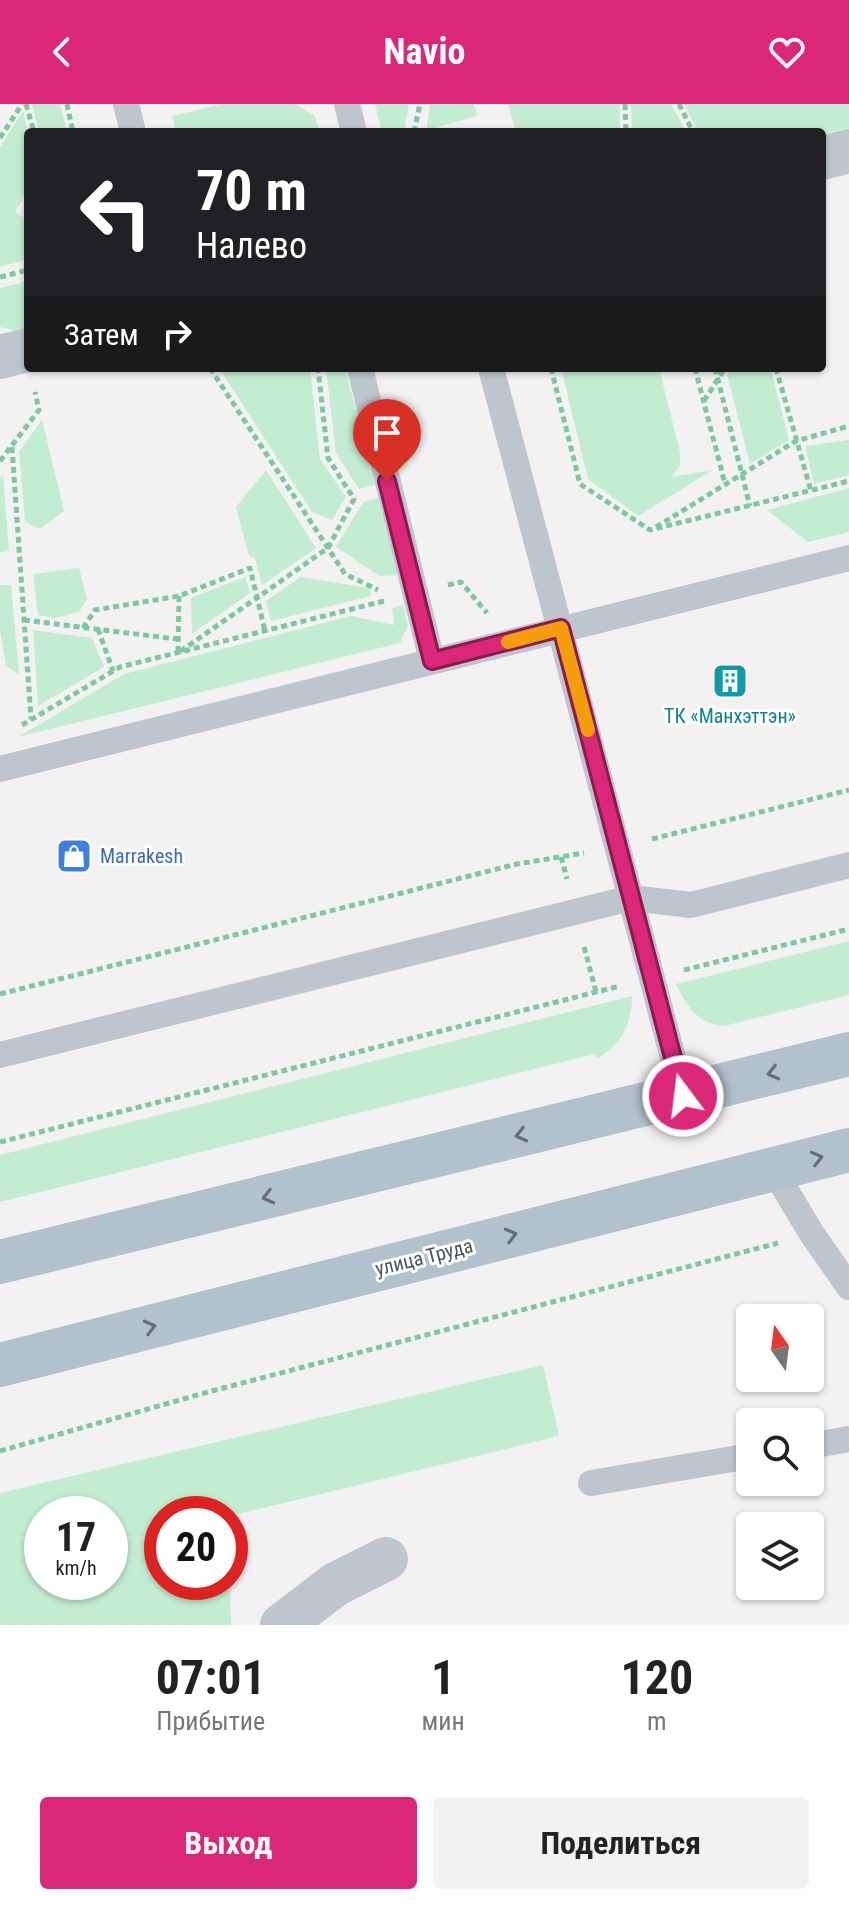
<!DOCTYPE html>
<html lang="ru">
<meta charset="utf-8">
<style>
body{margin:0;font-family:"Roboto Condensed",sans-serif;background:#f2f2f2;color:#222;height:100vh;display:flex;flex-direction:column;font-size:30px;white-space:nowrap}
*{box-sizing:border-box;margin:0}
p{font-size:26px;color:#767676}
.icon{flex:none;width:44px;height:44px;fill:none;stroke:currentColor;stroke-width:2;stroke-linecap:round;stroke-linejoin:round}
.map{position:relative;height:1521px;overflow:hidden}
.sheet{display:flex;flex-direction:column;background:#fff;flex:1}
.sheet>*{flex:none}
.top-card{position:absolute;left:24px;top:24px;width:802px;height:244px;border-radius:8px;box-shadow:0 2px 6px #0004;background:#202124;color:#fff;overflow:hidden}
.needle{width:52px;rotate:346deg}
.tools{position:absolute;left:736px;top:1200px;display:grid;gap:16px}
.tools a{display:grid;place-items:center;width:88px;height:88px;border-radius:8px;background:#fff;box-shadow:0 2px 6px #0004;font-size:40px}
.speed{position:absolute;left:24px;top:1392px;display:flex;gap:16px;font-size:40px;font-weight:700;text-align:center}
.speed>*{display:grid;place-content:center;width:104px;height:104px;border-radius:50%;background:#fff;box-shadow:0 2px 6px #0004;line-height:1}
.speed small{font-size:20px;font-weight:400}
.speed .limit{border:12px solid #d22;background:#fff;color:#111}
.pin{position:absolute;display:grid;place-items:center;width:68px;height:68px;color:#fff;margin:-82px -34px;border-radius:50% 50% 50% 0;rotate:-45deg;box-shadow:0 0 8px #0007}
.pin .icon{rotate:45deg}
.me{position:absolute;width:88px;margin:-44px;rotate:345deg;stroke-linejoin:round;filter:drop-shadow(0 0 6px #0008)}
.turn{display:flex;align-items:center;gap:28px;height:168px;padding:0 40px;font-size:36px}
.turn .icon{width:104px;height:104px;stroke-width:2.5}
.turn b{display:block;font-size:56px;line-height:68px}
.then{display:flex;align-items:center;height:76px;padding:0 40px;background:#0003;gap:16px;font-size:30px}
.eta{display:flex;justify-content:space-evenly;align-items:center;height:136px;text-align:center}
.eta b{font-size:48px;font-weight:700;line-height:56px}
.button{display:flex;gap:16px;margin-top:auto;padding:16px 40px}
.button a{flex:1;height:92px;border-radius:8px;background:#db2777;color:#fff;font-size:32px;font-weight:700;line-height:92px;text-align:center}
.button a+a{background:#f2f2f2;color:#222}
header{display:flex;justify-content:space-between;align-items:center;height:104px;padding:0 40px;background:#db2777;color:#fff;font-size:36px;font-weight:700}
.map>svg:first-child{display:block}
.green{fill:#c3edd1;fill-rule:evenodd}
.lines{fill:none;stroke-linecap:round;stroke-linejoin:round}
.path{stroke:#7dc99f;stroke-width:5;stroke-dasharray:6 4;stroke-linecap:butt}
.lane{stroke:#bdc6cc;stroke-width:26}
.street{stroke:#bdc6cc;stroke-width:44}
.primary{stroke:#b2c2cd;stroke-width:44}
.oneway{stroke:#647079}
.route-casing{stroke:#8e194d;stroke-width:20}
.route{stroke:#db2777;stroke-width:14}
.slow{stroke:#f59e0b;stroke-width:14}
.labels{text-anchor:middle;stroke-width:6;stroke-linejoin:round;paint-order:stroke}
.culture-label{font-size:20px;fill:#0d838f;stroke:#fff}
.shop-label{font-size:20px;fill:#366cbe;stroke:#fff;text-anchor:start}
.street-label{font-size:20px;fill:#4a555d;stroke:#fff}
</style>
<header><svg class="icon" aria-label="back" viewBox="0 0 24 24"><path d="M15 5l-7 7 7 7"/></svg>Navio<svg class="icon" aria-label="heart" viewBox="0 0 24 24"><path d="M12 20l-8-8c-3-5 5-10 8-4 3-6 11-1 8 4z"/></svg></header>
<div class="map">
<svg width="849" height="1521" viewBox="0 0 849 1521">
<rect width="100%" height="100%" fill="#f3f1f1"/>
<g class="green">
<path d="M32,0H60L67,28H39Z"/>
<path d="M222,0H295L315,12L319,28H176L172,12Z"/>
<path d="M375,0H409L404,28H382Z"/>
<path d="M430,0H474L477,12L438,23V28H426Z"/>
<path d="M508,0H620V28H516Z"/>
<path d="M631,0H671L686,28H632Z"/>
<path d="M684,0H849V24L822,30V28H698Z"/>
<path d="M23,7L28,28V86L15,108L28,116V155L0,163V43Z"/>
<path d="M28,177V230L0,223V184Z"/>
<path d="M219,264H310L320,355L346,393L332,416L312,408Z"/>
<path d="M326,264H345L375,381L359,385L336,349Z"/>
<path d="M561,264H659L680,348V362L671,373L713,366L638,412L588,375Z"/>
<path d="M731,264H769L771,266L789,336L750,360L727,270Z"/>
<path d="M42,316L64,407L40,425L25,418L19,348Z"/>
<path d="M849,336V371L814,380L805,342Z"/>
<path d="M266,366L316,444L262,481L255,454L249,452L236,403Z"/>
<path d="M3,370L9,446L0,449V373Z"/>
<path d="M849,384V428L808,438L767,406Z"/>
<path d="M378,394L398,471L379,472L336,443L363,398Z"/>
<path d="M79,464L87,495L79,508L55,514L38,511L33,470Z"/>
<path d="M245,473L250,489L192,530L191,494Z"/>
<path d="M300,473L369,484L371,492L271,517L266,497Z"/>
<path d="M0,481H11L19,570L6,562L0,526Z"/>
<path d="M403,501L408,522L400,539L18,633L124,570L351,512L394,521L392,504Z"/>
<path d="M33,526L92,534L104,563L38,602Z"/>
<path d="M849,837V891L724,922C699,920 686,903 676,880Z"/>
<path d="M632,892C632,919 622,940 598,954L594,950L0,1098V1051Z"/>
<path d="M543,1261L559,1332L230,1412V1410H162V1478H230V1461L231,1521H0V1389ZM42,1410H110V1478H42Z"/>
</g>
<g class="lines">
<g class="path">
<path d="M26,0L34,28"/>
<path d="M67,0L73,28"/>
<path d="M625,0L626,28"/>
<path d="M679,0L693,28"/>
<path d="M414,28L420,0"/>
<path d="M0,34L22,0"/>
<path d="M0,173L28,166"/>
<path d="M210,264L345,470L378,486"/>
<path d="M551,264L580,380L650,426L849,377"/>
<path d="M695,264L725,380"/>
<path d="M715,264L750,402"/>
<path d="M776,264L811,387"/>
<path d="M704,297L725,264"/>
<path d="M12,343L31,615"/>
<path d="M0,357L39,306L35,288"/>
<path d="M656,423L796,337L849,322"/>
<path d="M448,481L461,478L487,509"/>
<path d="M179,492L178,549L328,444L354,395L328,354L318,264"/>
<path d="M24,516L176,535"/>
<path d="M83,524L95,506L179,492L250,464L265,527"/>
<path d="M98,525L113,567"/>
<path d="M22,621L120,563L384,497"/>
<path d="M652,735L849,686"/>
<path d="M561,753L567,775"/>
<path d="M584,843L596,888"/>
<path d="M684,866L849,825"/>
<path d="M0,890L517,760L584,749"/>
<path d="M0,1038L620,882"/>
<path d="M0,1347L208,1288L778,1139"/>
</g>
<g class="lane">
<path d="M126,0L133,28"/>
<path d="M347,0L354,28"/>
<path d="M360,264L432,557"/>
<path d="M491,264L683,992"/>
<path d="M0,665L849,454"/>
<path d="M0,951L631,794L691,801L849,761"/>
<path d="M773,1065L812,1130L849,1183"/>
<path d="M810,1342L849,1335"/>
<path d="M591,1379L750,1352"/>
</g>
<g class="street">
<path d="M822,54L849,47"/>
<path d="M0,253L28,246"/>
<path d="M282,1521L336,1480L386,1455"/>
</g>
<g class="primary">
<path d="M0,1158L849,950"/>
<path d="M0,1261L849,1046"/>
</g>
</g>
<defs><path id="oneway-chevron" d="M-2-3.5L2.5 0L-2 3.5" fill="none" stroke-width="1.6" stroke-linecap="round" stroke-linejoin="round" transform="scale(2)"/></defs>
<g class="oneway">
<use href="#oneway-chevron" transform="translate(773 969) rotate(166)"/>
<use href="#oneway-chevron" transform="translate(521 1031) rotate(166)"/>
<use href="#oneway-chevron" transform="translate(817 1054) rotate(-14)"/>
<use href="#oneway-chevron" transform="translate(268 1093) rotate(166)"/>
<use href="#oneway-chevron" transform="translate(511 1131) rotate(-14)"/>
<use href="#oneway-chevron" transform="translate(150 1223) rotate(-14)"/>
</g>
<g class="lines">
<defs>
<path id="route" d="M387,377L432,557L561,524L683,992"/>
</defs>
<use href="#route" class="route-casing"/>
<use href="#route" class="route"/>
<path class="slow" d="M508,538L561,524L588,626"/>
</g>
<defs>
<symbol id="building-square" viewBox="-11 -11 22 22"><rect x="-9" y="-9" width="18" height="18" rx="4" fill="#0f9aa8" stroke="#fff"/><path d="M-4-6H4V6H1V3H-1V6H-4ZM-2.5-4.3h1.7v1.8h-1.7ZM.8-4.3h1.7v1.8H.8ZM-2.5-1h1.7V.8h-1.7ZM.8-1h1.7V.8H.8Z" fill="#fff"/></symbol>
<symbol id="shop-square" viewBox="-11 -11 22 22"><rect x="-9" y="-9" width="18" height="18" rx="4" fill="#3f7fe0" stroke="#fff"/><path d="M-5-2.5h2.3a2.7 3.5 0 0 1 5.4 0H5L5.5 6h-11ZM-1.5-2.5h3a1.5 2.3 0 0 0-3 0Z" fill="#fff"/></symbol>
</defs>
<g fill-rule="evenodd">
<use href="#building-square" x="710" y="557" width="40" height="40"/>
<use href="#shop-square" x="54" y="732" width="40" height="40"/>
</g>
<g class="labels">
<g class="culture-label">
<text x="730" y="619">ТК «Манхэттэн»</text>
</g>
<g class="shop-label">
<text x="100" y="759">Marrakesh</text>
</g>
<g class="street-label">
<text transform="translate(424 1153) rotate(-14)" y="7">улица Труда</text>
</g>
</g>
</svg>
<div class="tools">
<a><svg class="needle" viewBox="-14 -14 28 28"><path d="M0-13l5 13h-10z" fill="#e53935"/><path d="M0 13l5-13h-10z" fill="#767676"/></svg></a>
<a><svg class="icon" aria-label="search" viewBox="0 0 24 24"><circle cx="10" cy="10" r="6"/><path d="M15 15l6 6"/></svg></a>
<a><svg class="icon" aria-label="layers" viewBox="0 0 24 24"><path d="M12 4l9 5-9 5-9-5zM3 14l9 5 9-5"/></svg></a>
</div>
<div class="speed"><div>17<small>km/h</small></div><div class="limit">20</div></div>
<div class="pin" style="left:387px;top:377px;background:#d93025"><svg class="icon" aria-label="arrive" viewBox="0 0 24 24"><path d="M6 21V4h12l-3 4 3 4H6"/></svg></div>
<svg class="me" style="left:683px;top:992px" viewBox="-20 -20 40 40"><circle r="17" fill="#db2777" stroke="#fff" stroke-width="3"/><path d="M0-11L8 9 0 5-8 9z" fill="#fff"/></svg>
<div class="top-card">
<div class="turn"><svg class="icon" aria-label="left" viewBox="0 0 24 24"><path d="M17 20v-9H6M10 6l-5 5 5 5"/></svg><div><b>70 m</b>Налево</div></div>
<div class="then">Затем<svg class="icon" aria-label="right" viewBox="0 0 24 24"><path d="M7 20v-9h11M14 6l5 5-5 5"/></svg></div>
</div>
</div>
<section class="sheet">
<div class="eta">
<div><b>07:01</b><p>Прибытие</p></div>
<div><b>1</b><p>мин</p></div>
<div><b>120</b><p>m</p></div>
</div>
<div class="button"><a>Выход</a><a>Поделиться</a></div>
</section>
